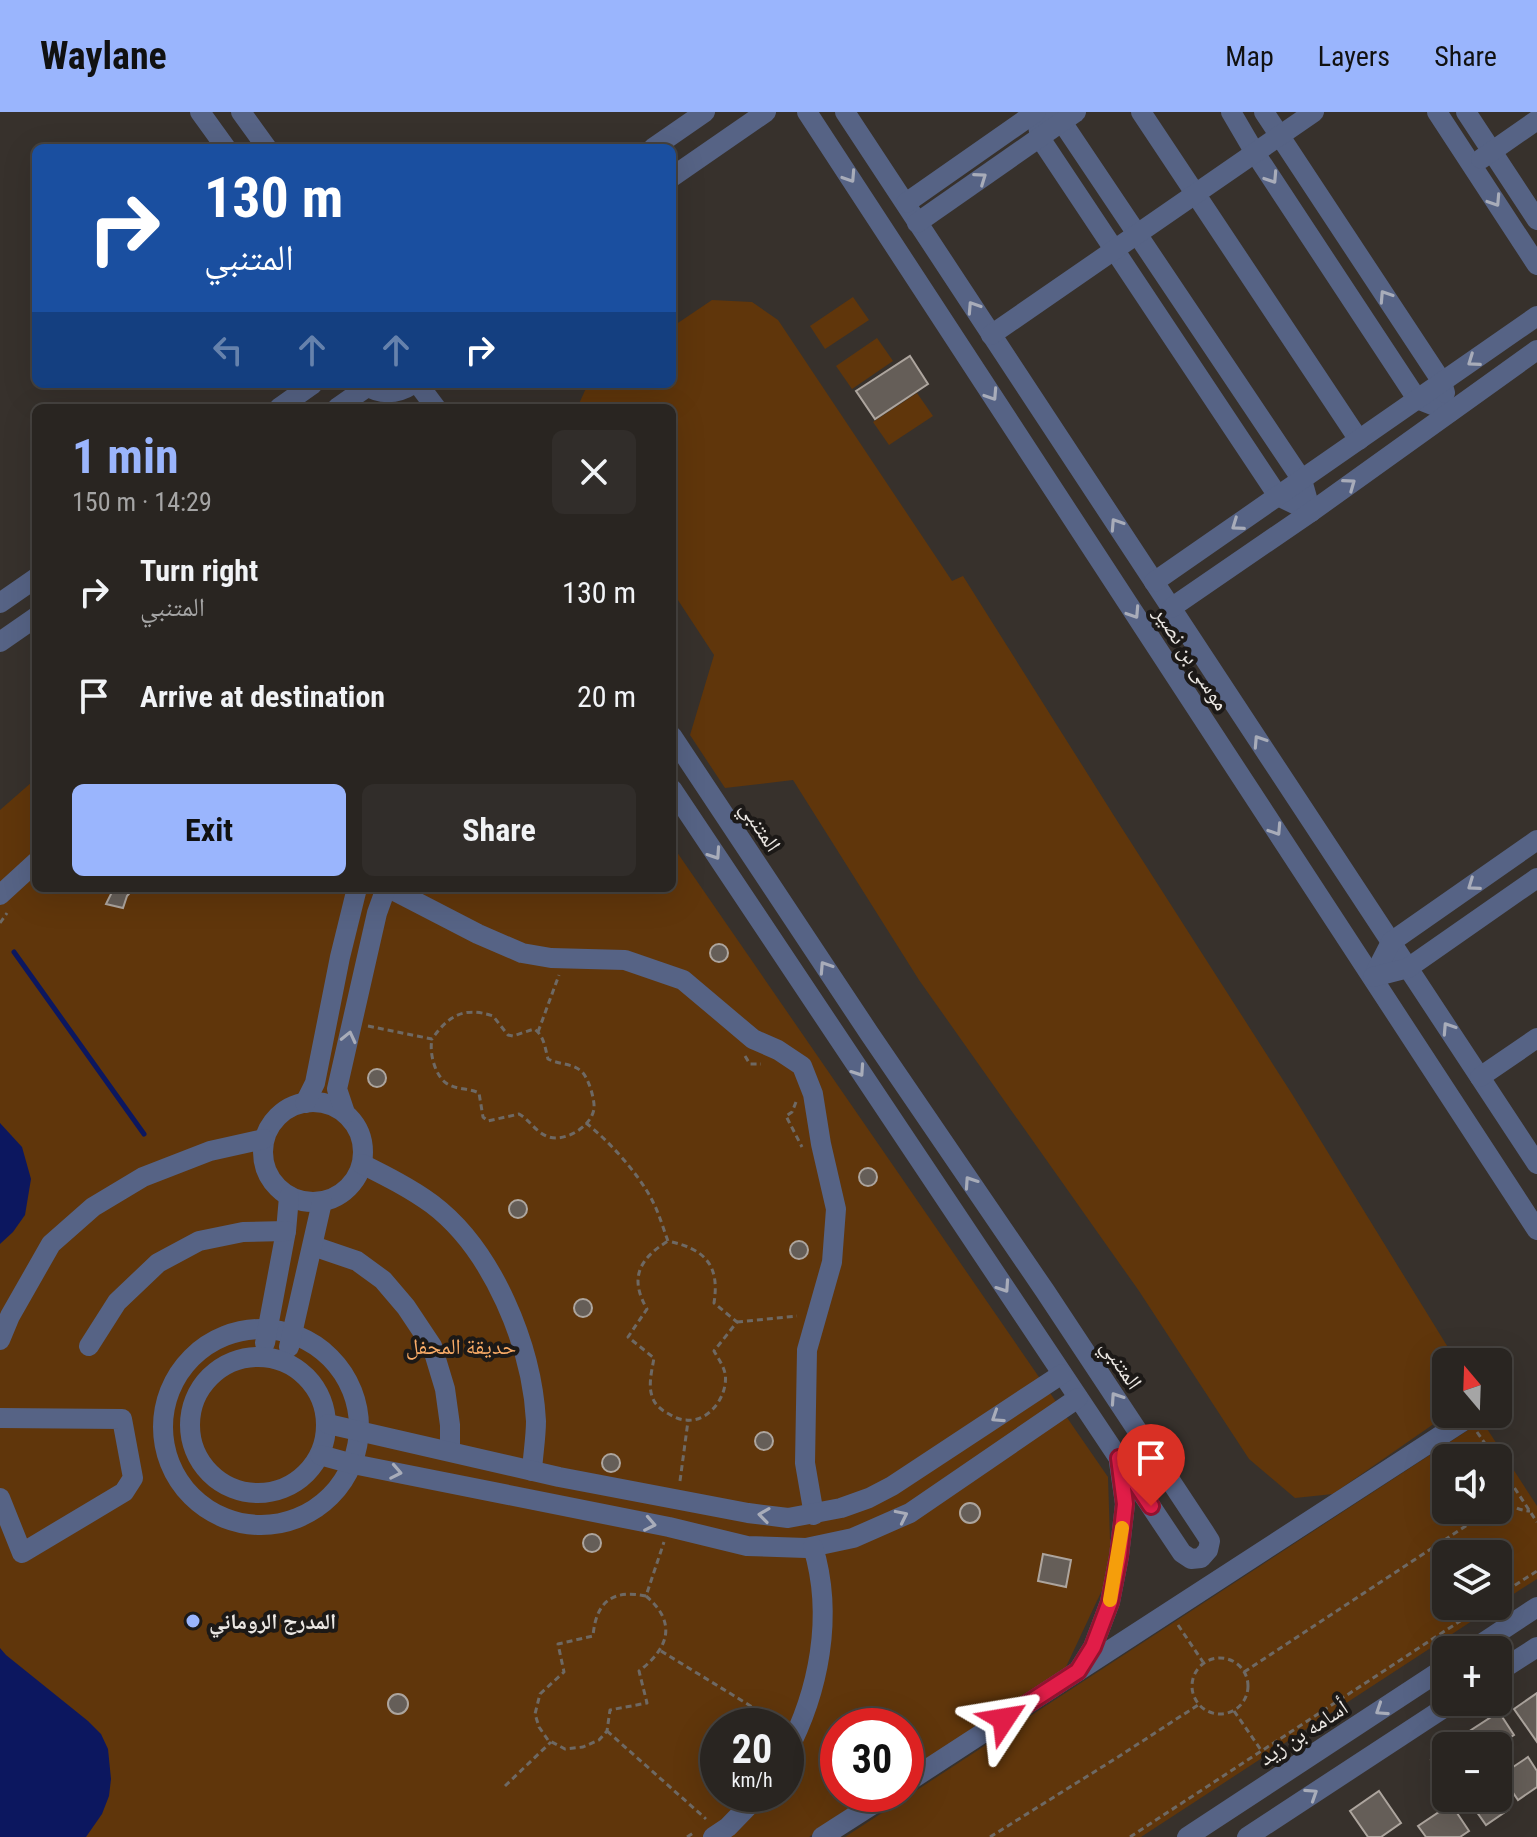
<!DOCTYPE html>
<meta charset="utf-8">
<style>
body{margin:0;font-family:"Roboto Condensed","Noto Naskh Arabic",sans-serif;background:#312d2a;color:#f1f3f6;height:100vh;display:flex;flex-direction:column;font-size:30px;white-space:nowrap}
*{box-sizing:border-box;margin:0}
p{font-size:26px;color:#a5a5a5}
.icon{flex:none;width:44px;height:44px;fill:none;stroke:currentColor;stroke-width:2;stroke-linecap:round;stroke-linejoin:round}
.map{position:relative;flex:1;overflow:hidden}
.details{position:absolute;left:32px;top:292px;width:644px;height:488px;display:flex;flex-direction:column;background:#292521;border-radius:12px;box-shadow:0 8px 32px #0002,0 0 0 2px #45423f}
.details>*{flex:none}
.banner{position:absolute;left:32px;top:32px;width:644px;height:244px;border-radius:12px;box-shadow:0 8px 32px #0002,0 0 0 2px #45423f;background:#1a4fa0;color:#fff;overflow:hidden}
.needle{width:52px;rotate:341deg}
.controls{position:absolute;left:1432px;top:1236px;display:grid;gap:16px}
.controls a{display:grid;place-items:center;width:80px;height:80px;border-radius:12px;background:#292521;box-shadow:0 8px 32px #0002,0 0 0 2px #45423f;font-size:40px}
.speed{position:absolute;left:700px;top:1596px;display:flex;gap:16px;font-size:40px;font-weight:700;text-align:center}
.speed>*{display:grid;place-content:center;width:104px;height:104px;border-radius:50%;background:#292521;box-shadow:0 8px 32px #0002,0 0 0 2px #45423f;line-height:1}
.speed small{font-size:20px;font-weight:400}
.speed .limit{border:12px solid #d22;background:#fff;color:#111}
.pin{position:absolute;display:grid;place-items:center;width:68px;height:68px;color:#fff;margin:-82px -34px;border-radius:50% 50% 50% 0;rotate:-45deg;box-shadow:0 0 8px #0007}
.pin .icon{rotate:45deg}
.me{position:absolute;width:88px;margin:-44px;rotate:57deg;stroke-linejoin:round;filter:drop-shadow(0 0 6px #0008)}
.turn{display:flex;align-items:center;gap:28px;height:168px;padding:0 40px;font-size:36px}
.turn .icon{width:104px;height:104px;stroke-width:2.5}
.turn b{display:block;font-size:56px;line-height:68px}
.lanes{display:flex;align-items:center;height:76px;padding:0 40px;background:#0003;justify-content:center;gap:40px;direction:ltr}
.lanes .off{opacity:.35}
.round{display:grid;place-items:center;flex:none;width:84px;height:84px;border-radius:12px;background:#312d2a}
.headline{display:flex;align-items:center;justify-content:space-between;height:136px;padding:0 40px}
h1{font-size:48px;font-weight:700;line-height:60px;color:#9ab5fd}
.action{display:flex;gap:16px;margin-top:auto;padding:16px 40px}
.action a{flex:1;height:92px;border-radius:12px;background:#9ab5fd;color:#111;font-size:32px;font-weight:700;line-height:92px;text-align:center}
.action a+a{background:#312d2a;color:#f1f3f6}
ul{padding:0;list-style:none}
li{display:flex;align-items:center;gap:24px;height:104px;padding:0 40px}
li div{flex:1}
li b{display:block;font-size:30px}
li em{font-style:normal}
header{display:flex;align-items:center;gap:48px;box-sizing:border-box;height:112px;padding:0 40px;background:#9ab5fd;color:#111}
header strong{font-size:38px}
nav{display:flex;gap:44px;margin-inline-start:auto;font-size:28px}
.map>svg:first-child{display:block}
.green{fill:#60360b;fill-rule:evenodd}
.water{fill:#0c175f}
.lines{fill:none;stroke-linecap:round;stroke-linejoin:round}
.stream{stroke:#0c175f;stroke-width:5}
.building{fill:#655e58;stroke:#ada59e;stroke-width:2}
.path{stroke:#6e6964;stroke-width:3;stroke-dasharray:6 4;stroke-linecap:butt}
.minor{stroke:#566385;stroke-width:20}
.oneway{stroke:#a8acb9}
.route-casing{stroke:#92132f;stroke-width:20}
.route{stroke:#e11d48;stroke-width:14}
.slow{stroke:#f59e0b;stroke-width:14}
.poi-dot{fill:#9ab5fd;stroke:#1c1917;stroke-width:3}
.labels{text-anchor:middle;stroke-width:8;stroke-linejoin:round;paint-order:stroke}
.street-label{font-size:22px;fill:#ebe7e3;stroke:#1c1917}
.park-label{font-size:22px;fill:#faac67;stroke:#1c1917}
.poi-label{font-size:22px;font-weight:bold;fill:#ebe7e3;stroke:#1c1917;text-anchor:start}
</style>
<header>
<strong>Waylane</strong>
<nav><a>Map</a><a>Layers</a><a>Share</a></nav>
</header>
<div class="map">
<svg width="1537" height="1725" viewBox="0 0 1537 1725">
<rect width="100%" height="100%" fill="#37312c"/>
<g class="green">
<path d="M853,185L869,208L825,237L810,214Z"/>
<path d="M712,188L752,190L778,208L952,469L963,464L1116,707L1292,982L1457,1250H1446V1302H1448L1333,1382L1295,1386L1249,1347L1139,1179L919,868L793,668L725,676L690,623L714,543L672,479V296H577L588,272H672V215Z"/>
<path d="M877,226L893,249L852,277L836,254Z"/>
<path d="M917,281L933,304L889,333L873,310Z"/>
<path d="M36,663V776H672V733L1108,1365L1111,1459L1065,1557L906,1661V1614H838V1682H874L809,1725H0V698L32,670ZM718,1614H786V1682H718Z"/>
<path d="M1482,1309L1537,1394V1467L1498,1492V1442H1446V1494H1495L1141,1725H845ZM1446,1346H1498V1398H1446Z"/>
</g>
<g class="water">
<path d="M0,1011L22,1035L31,1067L25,1103L13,1120L0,1132Z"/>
<path d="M0,1536L6,1543L88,1609L101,1622L108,1637L111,1667L109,1684L102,1702L86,1725H0Z"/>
</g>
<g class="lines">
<path class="stream" d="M14,840L144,1022"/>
</g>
<g class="building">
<path d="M910,244L928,272L875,307L856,279Z"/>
<path d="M114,776H134L127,784L123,796L106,792Z"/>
<circle cx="719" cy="841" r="9"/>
<circle cx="377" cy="966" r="9"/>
<circle cx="868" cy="1065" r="9"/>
<circle cx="518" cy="1097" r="9"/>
<circle cx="799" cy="1138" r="9"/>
<circle cx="583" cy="1196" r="9"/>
<circle cx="764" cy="1329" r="9"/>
<circle cx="611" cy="1351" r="9"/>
<circle cx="970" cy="1401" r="10"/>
<circle cx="592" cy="1431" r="9"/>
<path d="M1043,1442L1071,1448L1066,1475L1038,1469Z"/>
<path d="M1537,1581V1630L1514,1597Z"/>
<circle cx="398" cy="1592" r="10"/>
<path d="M1499,1600L1514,1623L1497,1634H1478L1468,1620Z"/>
<path d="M1446,1638V1670L1431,1648Z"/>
<path d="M1528,1645L1537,1659V1675L1518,1688L1501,1663Z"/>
<path d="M1379,1679L1401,1711L1381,1725H1368L1350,1699Z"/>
<path d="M1498,1684L1508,1698L1486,1713L1467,1686H1498Z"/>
<path d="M1451,1692L1469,1719L1460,1725H1426L1418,1714Z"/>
</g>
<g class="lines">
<g class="path">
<path d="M0,811L7,801"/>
<path d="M368,914L432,927C448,904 464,894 493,904L508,923L513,924L534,917C544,923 545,936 548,947C560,953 574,951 583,961C589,968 595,988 594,997C591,1015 565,1030 549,1025C536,1021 530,1008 519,1002L488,1009L483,1005L479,981C469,976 456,978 446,971C435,963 429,941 432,927"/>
<path d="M538,920L559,863"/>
<path d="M745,944L750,952H761"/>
<path d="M796,990L792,1000L786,1004L802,1035"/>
<path d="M586,1011C609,1029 638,1061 652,1088C659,1101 663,1116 668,1129C705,1137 720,1153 714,1191L737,1210L714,1239C718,1246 723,1253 725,1261C729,1283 709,1311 686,1308C680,1308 674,1305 669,1302C661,1298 654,1292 652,1284C648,1273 652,1258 654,1246L628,1225L647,1197C629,1166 639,1147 668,1129"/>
<path d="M737,1210L797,1204"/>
<path d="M1477,1320L1495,1346"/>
<path d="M1498,1351L1537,1410"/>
<path d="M1506,1362C1498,1382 1508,1398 1530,1399"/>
<path d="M680,1369L688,1309"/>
<path d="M646,1484C678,1511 668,1537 639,1559L647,1591L610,1598L607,1619L599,1628L583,1635L565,1637L548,1628L539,1615L535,1602L540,1582L564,1560L558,1532L593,1524C596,1490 612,1477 646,1484L664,1430"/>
<path d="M1498,1484L1537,1459"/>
<path d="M1178,1513L1203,1550"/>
<path d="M661,1539L780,1612"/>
<circle cx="1220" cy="1574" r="28"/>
<path d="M1244,1560L1490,1398"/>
<path d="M1234,1599L1261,1638"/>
<path d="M607,1619L706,1707"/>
<path d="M505,1674L551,1630"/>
<path d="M687,1725L695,1720"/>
<path d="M990,1725L1118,1645L1198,1593"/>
<path d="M1130,1725L1483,1494"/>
</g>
<g class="minor">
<path d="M200,0L226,36"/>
<path d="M241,0L267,36"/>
<path d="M807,0L1537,1118"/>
<path d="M845,0L1537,1052"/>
<path d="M1036,0L1062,10L1302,368L1311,400L1278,384L1040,26Z"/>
<path d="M1141,0L1359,328"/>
<path d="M1231,0L1255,41L1417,287L1450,300"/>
<path d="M1264,0L1442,270L1445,281"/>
<path d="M1437,0L1537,153"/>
<path d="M1466,0L1537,108"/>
<path d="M653,36L705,0"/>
<path d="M1481,47L1537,8"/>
<path d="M672,65L766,0"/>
<path d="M906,91L1036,0"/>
<path d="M917,111L1076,0"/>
<path d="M991,223L1314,0"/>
<path d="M363,272C380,283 396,283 413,272"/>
<path d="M418,272L436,296"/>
<path d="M279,296L313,272"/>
<path d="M337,296L367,275"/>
<path d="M1154,470L1537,204"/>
<path d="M0,491L36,466"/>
<path d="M1171,496L1311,400L1537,238"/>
<path d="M0,530L36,505"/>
<path d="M672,624L869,921L1045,1179L1205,1421L1210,1429L1208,1438L1201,1446L1191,1447L1182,1441L672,677"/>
<path d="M389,776L478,822L522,841L551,846L625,848L683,868L753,927L778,938L802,954L813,982L821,1032L836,1097L832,1150L807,1238L805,1351L814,1403"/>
<path d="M0,783L36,750"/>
<path d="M1373,865L1391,830L1537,728"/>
<path d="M1373,865L1408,856L1537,766"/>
<path d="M1480,965L1537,926"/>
<circle cx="313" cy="1040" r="50"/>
<path d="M305,991L315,971L340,845L357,776"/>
<path d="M345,1001L337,977L377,801L386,776"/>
<path d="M362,1052C386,1064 410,1076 432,1092C493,1138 532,1234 536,1309C536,1325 533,1342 532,1359"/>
<path d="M313,1134L357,1149L383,1168L406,1195L432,1234L445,1277L450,1313V1339"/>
<circle cx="261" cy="1315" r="98"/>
<path d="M0,1228L10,1204L51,1132L93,1095L143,1065L210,1039L264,1027"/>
<path d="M265,1231L286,1119L289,1085"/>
<path d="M89,1234L117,1190L158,1151L199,1129L243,1120L286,1119"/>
<path d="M289,1235L322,1090"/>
<circle cx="258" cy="1313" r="68"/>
<path d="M0,1306L122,1307L133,1366L124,1380L22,1441L0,1386"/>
<path d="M328,1312L559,1365L748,1401L788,1406L841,1396L869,1386L892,1374L1062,1262"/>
<path d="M320,1343L353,1352L669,1415L747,1434L806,1436L853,1426L910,1401L1078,1286"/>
<path d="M1472,1538L1537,1495"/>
<path d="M1078,1559L1474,1302"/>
<path d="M1498,1560L1537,1535"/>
<path d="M786,1642C819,1580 834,1504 813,1435"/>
<path d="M906,1671L1078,1559L1093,1535L1110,1490L1119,1444L1125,1392L1119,1350"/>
<path d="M713,1725L728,1715L760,1682"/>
<path d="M822,1725L889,1682"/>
<path d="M1187,1725L1446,1555"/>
<path d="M1247,1725L1453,1590"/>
</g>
</g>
<defs><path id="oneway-chevron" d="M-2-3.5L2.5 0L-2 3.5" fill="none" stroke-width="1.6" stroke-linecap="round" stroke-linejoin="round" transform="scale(2)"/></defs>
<g class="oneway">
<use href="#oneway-chevron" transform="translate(850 65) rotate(57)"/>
<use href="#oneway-chevron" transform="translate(981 66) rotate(-35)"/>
<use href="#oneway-chevron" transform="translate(1272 66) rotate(57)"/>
<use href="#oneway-chevron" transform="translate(1495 89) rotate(57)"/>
<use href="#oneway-chevron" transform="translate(1385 184) rotate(-123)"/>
<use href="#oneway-chevron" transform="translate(973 195) rotate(-123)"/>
<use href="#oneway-chevron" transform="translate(1473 249) rotate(145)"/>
<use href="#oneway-chevron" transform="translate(992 283) rotate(57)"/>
<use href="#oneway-chevron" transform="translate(1350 372) rotate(-36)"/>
<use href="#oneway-chevron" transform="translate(1116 412) rotate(-123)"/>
<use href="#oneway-chevron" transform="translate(1237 413) rotate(145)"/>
<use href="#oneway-chevron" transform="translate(1134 501) rotate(57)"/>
<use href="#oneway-chevron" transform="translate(1259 629) rotate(-123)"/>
<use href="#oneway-chevron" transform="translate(1276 718) rotate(57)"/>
<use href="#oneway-chevron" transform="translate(715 742) rotate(56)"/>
<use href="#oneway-chevron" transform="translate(1473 773) rotate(145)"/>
<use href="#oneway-chevron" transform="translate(825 855) rotate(-123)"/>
<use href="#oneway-chevron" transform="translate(1448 916) rotate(-123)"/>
<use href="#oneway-chevron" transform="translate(349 925) rotate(-77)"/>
<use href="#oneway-chevron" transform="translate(859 959) rotate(56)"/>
<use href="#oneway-chevron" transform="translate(970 1070) rotate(-124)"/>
<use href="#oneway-chevron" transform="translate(1004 1175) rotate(56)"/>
<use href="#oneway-chevron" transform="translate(1116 1286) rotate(-124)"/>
<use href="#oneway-chevron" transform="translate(997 1305) rotate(147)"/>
<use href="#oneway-chevron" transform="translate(396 1360) rotate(11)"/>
<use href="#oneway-chevron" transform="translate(764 1403) rotate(-172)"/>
<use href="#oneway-chevron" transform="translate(902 1404) rotate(-26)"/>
<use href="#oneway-chevron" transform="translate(650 1412) rotate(11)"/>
<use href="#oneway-chevron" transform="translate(1381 1598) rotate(147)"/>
<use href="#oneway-chevron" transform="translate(1312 1682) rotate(-33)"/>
</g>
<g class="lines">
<defs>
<path id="route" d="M1004,1607L1078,1559L1093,1535L1110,1490L1119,1444L1125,1392L1119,1346L1151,1394"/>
</defs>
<use href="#route" class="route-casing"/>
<use href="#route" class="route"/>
<path class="slow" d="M1110,1488L1122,1416"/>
</g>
<circle class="poi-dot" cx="193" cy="1509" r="8"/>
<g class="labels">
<g class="street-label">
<text transform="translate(1192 546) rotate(57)" y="8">موسى بن نصير</text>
<text transform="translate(761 714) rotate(57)" y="8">المتنبي</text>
<text transform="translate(1122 1252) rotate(56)" y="8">المتنبي</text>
<text transform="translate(1303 1620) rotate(-33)" y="8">أسامه بن زيد</text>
</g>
<g class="park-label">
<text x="461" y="1242">حديقة المحفل</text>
</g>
<g class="poi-label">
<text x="209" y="1517">المدرج الروماني</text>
</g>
</g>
</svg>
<div class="controls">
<a><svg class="needle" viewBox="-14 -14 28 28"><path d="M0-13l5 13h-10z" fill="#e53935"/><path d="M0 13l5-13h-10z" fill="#a5a5a5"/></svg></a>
<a><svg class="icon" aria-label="sound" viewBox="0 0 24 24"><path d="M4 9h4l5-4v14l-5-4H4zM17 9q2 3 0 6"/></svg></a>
<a><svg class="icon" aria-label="layers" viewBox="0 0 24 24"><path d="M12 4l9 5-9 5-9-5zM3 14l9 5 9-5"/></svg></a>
<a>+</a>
<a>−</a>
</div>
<div class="speed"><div>20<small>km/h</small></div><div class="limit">30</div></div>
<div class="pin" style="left:1151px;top:1394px;background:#d93025"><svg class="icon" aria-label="arrive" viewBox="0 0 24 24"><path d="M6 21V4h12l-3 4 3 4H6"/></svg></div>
<svg class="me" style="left:1004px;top:1607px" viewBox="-20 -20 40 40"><path d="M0-17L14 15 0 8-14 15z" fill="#e11d48" stroke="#fff" stroke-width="4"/></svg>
<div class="banner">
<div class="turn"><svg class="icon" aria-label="right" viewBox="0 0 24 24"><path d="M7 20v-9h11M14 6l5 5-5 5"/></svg><div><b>130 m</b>المتنبي</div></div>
<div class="lanes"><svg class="icon off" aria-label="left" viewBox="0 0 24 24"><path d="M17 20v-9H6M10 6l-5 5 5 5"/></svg><svg class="icon off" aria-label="ahead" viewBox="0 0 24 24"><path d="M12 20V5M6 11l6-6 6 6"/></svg><svg class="icon off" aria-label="ahead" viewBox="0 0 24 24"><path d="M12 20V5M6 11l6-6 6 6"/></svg><svg class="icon" aria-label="right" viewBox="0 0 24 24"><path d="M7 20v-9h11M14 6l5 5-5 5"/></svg></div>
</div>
<section class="details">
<div class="headline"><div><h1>1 min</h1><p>150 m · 14:29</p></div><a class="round"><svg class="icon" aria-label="close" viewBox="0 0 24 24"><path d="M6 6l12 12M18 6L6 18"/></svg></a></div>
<ul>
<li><svg class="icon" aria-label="right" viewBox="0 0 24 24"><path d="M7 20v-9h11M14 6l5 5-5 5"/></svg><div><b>Turn right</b><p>المتنبي</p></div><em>130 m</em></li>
<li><svg class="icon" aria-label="arrive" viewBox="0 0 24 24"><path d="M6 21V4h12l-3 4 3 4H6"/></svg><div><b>Arrive at destination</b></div><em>20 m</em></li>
</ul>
<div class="action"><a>Exit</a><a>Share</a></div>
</section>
</div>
